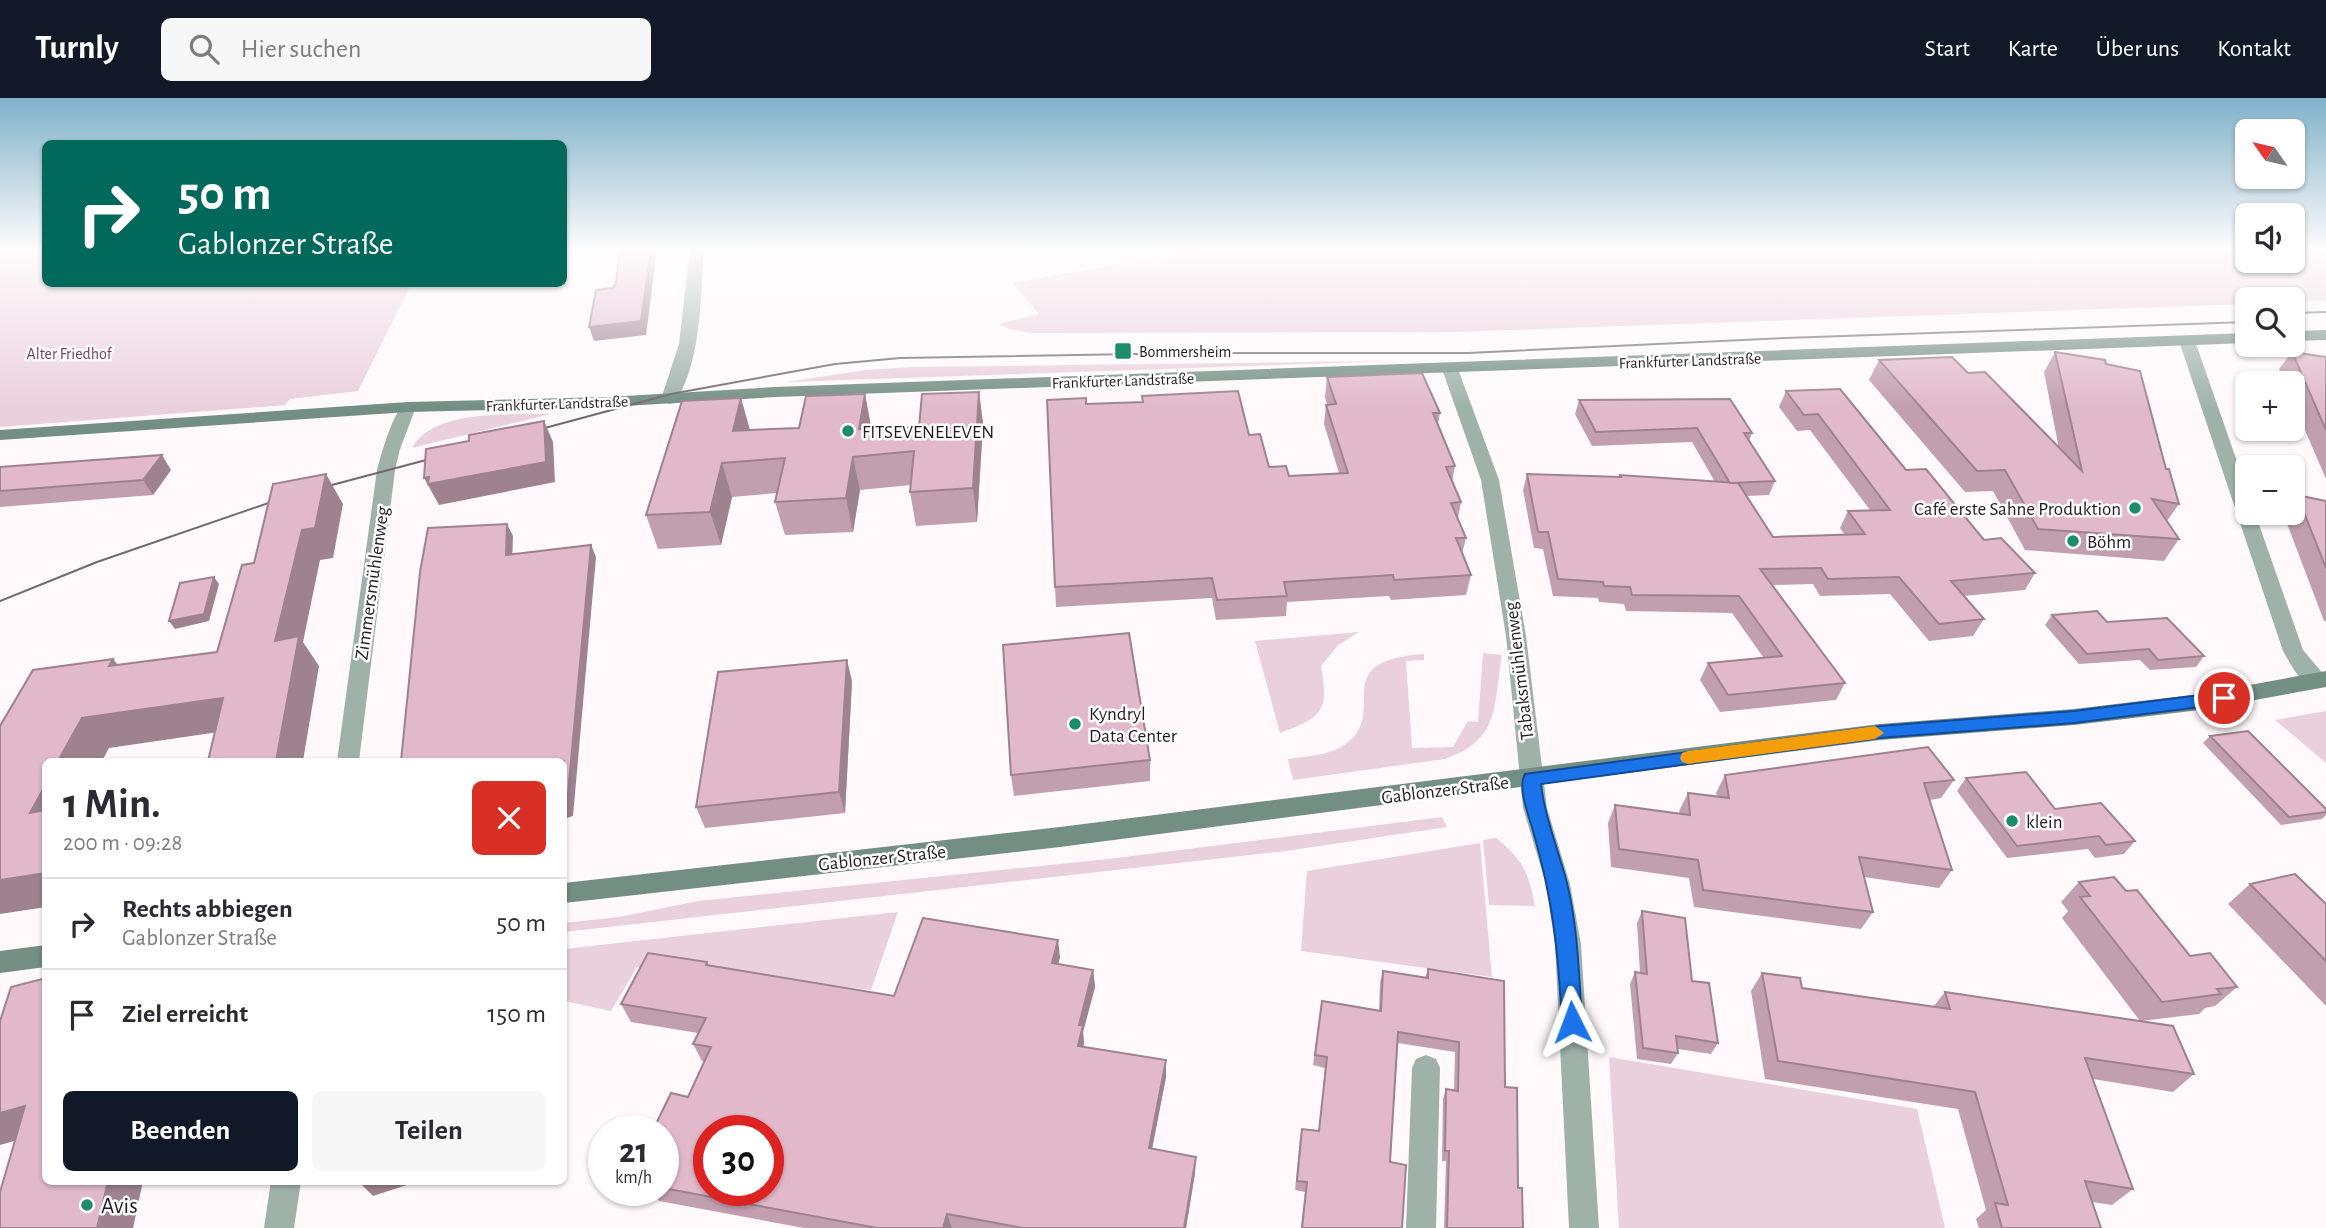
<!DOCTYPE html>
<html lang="de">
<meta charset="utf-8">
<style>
body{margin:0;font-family:"Alegreya Sans",sans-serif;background:#f7f7f7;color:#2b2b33;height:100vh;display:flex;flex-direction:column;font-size:26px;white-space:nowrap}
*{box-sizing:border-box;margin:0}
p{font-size:23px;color:#7c7c81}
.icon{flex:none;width:38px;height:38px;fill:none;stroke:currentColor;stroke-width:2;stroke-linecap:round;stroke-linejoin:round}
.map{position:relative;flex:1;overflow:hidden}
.side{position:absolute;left:42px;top:660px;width:525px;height:427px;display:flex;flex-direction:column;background:#fff;border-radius:10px;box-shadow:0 2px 5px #0004}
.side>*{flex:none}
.banner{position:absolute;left:42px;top:42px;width:525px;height:147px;border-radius:10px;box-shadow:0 2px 5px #0004;background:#00695c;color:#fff;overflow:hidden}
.needle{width:46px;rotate:304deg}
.fabs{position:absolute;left:2235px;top:21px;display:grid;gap:14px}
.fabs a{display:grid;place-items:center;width:70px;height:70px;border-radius:10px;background:#fff;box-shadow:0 2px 5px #0004;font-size:35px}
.speed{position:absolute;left:588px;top:1017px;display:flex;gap:14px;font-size:35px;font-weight:700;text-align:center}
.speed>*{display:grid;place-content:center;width:91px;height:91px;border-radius:50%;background:#fff;box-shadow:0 2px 5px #0004;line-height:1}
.speed small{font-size:18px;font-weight:400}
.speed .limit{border:10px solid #d22;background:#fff;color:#111}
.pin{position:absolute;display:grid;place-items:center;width:60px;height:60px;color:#fff;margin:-30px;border:4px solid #fff;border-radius:50%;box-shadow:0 2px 7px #0007}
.me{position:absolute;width:77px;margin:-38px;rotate:357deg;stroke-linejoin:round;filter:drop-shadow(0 0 5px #0008)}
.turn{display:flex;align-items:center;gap:24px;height:147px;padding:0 21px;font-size:32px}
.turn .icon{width:91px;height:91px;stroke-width:2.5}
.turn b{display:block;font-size:49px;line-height:60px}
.round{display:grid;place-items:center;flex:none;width:74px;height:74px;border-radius:10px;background:#f7f7f7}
.summary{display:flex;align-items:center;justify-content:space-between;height:119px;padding:0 21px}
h1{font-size:42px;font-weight:700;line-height:52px}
.action{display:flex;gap:14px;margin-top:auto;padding:14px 21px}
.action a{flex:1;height:80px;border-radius:10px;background:#111827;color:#fff;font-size:28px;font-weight:700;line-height:80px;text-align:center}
.action a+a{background:#f7f7f7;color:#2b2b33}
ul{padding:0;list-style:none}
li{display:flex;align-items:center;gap:21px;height:91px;padding:0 21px;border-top:2px solid #e1e1e2}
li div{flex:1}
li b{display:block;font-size:26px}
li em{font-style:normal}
header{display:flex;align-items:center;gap:42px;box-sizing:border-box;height:98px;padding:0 35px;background:#111827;color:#fff}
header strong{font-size:33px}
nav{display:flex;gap:38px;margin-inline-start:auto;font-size:24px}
.search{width:490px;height:63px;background:#f7f7f7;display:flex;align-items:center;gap:18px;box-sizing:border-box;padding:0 24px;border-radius:10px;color:#7c7c81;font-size:26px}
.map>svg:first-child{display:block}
.green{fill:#ead0dc}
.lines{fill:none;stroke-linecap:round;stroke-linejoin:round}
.minor{fill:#9fb2aa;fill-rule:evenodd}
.secondary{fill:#738e83;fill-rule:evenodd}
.tram{stroke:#72696d;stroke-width:2}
.wall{fill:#c29faf}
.shaded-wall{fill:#9e828e}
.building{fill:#e1b9cb;stroke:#9e828e;stroke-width:2;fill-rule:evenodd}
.route{fill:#1a73e8;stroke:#114b97;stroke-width:2}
.slow{fill:#f59e0b}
.poi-dot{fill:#1c8c6c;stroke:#fff;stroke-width:2.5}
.labels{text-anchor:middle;stroke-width:5;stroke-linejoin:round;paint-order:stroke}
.far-poi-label{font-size:16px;fill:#251a1f;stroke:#fff;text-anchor:start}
.far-park-label{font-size:16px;fill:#76415c;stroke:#fff}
.far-street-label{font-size:16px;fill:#251a1f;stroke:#fff}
.poi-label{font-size:19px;fill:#251a1f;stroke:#fff;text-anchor:start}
.street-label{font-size:19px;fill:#251a1f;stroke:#fff}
.near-poi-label{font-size:23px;fill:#251a1f;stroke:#fff;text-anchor:start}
</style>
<header>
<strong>Turnly</strong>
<div class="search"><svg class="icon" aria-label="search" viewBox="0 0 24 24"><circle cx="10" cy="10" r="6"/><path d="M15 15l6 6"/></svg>Hier suchen</div>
<nav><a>Start</a><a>Karte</a><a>Über uns</a><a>Kontakt</a></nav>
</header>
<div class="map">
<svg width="2326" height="1130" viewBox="0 0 2326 1130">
<rect width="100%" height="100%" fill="#fff9fb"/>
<g class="green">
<path d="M0,151H45L46,186H411L358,293L290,301L285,307L0,329Z"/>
<path d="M1224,151H2247V163H2292L2293,151H2326V203L2247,201V206L1454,234L1030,235L1009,231L999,226L1039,216L1013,185L1154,160Z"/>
<path d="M1394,263L787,284L866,272L915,269Z"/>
<path d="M551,316L412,350C434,310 512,317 551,316Z"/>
<path d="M1359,534L1338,547L1321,568C1329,613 1323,619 1280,635L1255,543Z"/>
<path d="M1483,555L1502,557C1493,609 1501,641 1445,661L1293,682L1288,661C1305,658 1326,658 1341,649C1395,618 1321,563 1424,556V562L1406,563L1412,650L1453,649L1468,623L1478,624Z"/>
<path d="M2326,613V665L2275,622Z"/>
<path d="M1442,719L1447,729L1286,753L564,834V825L619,819L698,803L1108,761Z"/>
<path d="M1496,740C1523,761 1529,776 1535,808L1489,807L1483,742Z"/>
<path d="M1480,745L1492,879L1301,853L1307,773Z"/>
<path d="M898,814L871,892L726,874L717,878L637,869L611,913L564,903V851Z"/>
<path d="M1609,959L1917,1011L1945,1130H1619Z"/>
</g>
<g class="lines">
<g class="minor">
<path d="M690,151H704C700,201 702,261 675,305L669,306L661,301L679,246Z"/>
<path d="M2187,238L2195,243L2247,392V415H2255L2303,552L2325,578V588C2304,595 2292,568 2283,553L2179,243Z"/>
<path d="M1450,266L1458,271L1499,382L1526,538L1547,710L1570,786L1581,846L1599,1130H1569L1555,846L1546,786L1523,710L1506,538L1481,382L1442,271Z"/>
<path d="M408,304L416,309L400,351L395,372L359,663H337L377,372C381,357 394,308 408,304Z"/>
<path d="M1426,957L1436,961L1440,970L1436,1130H1406L1412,970L1416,961Z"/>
<path d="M271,1083H301L294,1130H264Z"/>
</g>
<g class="secondary">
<path d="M2326,232V242L2292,243V233Z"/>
<path d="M2247,235V245L775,299L608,309L408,314L0,342V332L408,304L608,299L775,289Z"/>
<path d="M2326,573V589L2200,612L2074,627L1880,642L1060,749L564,805V785L1060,729L1880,626L2074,611L2200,596Z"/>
<path d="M46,847V869L0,875V853Z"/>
</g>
<g class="tram">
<path d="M2292,215L2326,214"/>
<path d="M530,334L671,296L835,266L900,260L1196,255H1468L1785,240L2247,224"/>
<path d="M313,392L445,357"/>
<path d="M0,503L97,464L286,399"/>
</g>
</g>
<g class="wall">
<path d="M2055,254L2106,266L2166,371L2179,406L2167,423L2179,441L2164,463L2025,452L1993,393L1965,394L1869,282L1879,262L2059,351L2044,274Z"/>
<path d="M2292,254L2326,259V381L2292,302V285H2286L2279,271Z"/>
<path d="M1327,279L1440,315L1438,326L1455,368L1452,384L1461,404L1458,420L1466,440L1462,456L1471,477L1466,497L1391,502L1389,498L1287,504L1286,518L1216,522L1212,500L1056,509L1055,489L1086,306L1142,304V298L1249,337L1269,369L1289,378L1339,375L1324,326L1326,307H1327L1325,299Z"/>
<path d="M1786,293L1906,372L1984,442L2035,475L2025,492L1964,498L1984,521L1973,538L1929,543L1890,496L1820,498L1813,486L1773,487L1845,585L1836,602L1720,614L1700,582L1708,565L1763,559L1732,515L1626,513L1624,506L1599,504L1598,500L1553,498L1543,451L1534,450L1523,392L1527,376L1620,379V377L1715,384L1692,344L1592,348L1575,316L1579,302L1752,335L1749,343L1775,383L1769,397L1746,398L1773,439L1845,437L1840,430L1848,413L1870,412L1810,332L1797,333L1779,309Z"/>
<path d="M979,294L983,326L977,424L916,428L910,394L911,387L860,392L853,434L785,437L775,404L777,395L732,399L721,447L658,451L646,417L750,332L799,330L865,296L871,331L919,329Z"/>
<path d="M0,369L171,372L153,397L0,409Z"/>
<path d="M2297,397L2326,403V523H2324L2283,415H2292V403Z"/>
<path d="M2052,517L2107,524L2204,558L2196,569L2150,572L2140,562L2079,566L2045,527Z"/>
<path d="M852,583L845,715L705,730L696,709Z"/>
<path d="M2210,638L2326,711V717L2322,721L2281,727L2203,645Z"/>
<path d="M1150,662V683L1014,698L1011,677Z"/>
<path d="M1725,677L1954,682L1941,700L1930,702L1952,772L1939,790L1864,779L1873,814L1861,831L1694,809L1689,780L1611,769L1608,725L1615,707L1680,716L1679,713L1688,695L1717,698L1716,695Z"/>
<path d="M1966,680L2055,711L2135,743L2124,756L2095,760L2088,751L2007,760L1957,693Z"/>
<path d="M2079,784L2126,793L2190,858L2237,889L2215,908L2205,910L2199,916L2141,923L2194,976L2173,994L2093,981L2133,1091L2112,1107L2092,1104L2101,1130H1979L1976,1121L1986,1112L1958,1011L1765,981L1751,893L1762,875L1802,890L1933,909L1945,894L2140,923L2062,820L2068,813L2061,804Z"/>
<path d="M2250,786L2326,806V908L2228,806Z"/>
<path d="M1642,813L1692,883L1718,945L1711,956L1678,951V955L1671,966L1637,961L1630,886L1635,874L1640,875L1637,825Z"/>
<path d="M1060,859L1058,866L1093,872L1095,889L1083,934L1084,945L1083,949L1166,979L1152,1051L1195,1075L1186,1130H804L659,1103L652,1092H663V1032L688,999L705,964L702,963L693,946L698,935L631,924L621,906L707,864L709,868L894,898Z"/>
<path d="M1428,871L1505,989L1523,1130H1444L1446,1063H1442L1443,1001L1446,991L1454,992L1455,954L1398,945L1390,1064L1402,1130H1301L1305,1094L1295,1092L1300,1040L1302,1031L1319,1033L1325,970L1313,967L1320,913H1379L1380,884L1383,873L1425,880Z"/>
</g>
<g class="shaded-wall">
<path d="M651,151H657L646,237L594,243L589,229Z"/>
<path d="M979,294L983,326L977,424L973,390Z"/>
<path d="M865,296L871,328L867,357L859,331Z"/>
<path d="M741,300L750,332L733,333Z"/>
<path d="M544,323L553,344L555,384L439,407L424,380Z"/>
<path d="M162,357L171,372L153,397L143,382Z"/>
<path d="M853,359L860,392L853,434L846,400Z"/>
<path d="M722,365L732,399L721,447L710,414Z"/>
<path d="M326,376L343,406L333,460L320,462L303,544L319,568L303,663H276L275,543L302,432Z"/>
<path d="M507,426L513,438L512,469L506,457Z"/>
<path d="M591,447L596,459L573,718L564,721V707Z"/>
<path d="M214,479L219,486L209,523L175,531L169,523Z"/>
<path d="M113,561L138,591L109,568Z"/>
<path d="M847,562L852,583L845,715L839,694Z"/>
<path d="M223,600L246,630L109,650L102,663H58L82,620Z"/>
<path d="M46,686V730L30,715Z"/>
<path d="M46,775V809L0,816V782Z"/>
<path d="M1058,842L1060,859L1054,883L1052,865Z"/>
<path d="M1093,872L1095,889L1083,934L1084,945L1080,965L1078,948L1079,927Z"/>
<path d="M1166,962V979L1149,1066V1050Z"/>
<path d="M25,1008L46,1034L0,1047V1015Z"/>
<path d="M1196,1059L1195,1075L1186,1130H1184Z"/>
<path d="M108,1083H143L133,1130H97Z"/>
<path d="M358,1083H419L373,1098Z"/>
<path d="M947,1116L952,1130H943Z"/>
</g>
<g class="building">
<path d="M620,151H651L641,223L589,229L596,192L613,190L616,184Z"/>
<path d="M2055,254L2105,262L2106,266L2140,273L2166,371H2169L2179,406L2152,401L2179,441L2038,431L2005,372L1977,373L1879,262L1952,259L1968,275L1985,274L2082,373Z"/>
<path d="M2292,254L2326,259V332Z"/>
<path d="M1422,275L1440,315H1433L1455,368L1446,369L1461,404L1451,405L1466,440H1456L1471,477L1394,482L1393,477L1284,484L1287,498L1217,502L1212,480L1055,489L1047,302L1086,300V306L1143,304L1142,298L1238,293L1249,337L1260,336L1269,369L1286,368L1289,378L1348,375L1326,307L1336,306L1327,279Z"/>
<path d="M1840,291L1906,372L1926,371L1984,442L2001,440L2035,475L1951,483L1984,521L1939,526L1899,479L1828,481L1821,470L1760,471L1845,585L1728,597L1708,565L1782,558L1739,498L1632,497L1630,489L1604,488L1603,484L1558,481L1548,434H1538L1527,376L1621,379L1620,377L1738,385L1773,439L1865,436L1848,413L1890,412L1818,316L1804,317L1786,293Z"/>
<path d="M979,294L973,390L910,394L914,353L853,359L846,400L775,404L785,360L722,365L710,414L646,417L682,303L741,300L733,333L771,331L799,330L806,298L865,296L859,331H890L919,329L922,296Z"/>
<path d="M1730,301L1752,335H1744L1775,383L1730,385L1697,330L1596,334L1579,302Z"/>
<path d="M544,323L546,364L428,386L429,379L424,380L426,351L469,343V337Z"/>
<path d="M162,357L143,382L0,393V369Z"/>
<path d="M326,376L315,430L302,432L275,543L299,538L276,663H208L223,600L82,620L58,663H46V686L30,715L46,712V775L0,782V628L33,572L113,561L109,568L217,554L242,467L254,465L273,386Z"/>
<path d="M2297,397L2326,403V470Z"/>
<path d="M507,426L506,457L591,447L567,706L564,707V663H401L420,474L428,430Z"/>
<path d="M214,479L204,516L169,523L180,485Z"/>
<path d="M2097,513L2107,524L2167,520L2204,558L2158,562L2149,551L2087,556L2052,517Z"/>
<path d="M1129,535L1150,662L1011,677L1003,547Z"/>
<path d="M847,562L839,694L696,709L718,574Z"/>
<path d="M2248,633L2326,711V714L2289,719L2210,638Z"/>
<path d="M1928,649L1954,682L1924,685L1952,772L1859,759L1873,814L1703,792L1698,762L1619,751L1615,707L1690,717L1688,695L1729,700L1725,677Z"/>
<path d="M2026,674L2055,711L2101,705L2135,743L2106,747L2099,738L2017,748L1966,680Z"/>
<path d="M2295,776L2326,806V863L2250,786Z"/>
<path d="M2114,779L2126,793L2137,792L2190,858L2210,855L2237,889L2217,891L2221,896L2162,904L2080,799L2090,798L2079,784Z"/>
<path d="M1642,813L1685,820L1692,883L1709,885L1718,945L1676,938L1678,955L1643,950L1635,874L1647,876Z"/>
<path d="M923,820L1058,842L1052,865L1093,872L1079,927H1083L1078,948L1166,962L1149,1050L1196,1059L1184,1130H1023L947,1116L943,1130H877L663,1090V1032H653L671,995L688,999L711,949L693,946L706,920L621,906L648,855L707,864L706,867L894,898ZM709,1032H768V1092H709Z"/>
<path d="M1428,871L1504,883L1505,989L1517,990L1518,1090H1522L1523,1130H1447L1449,1053H1445L1446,991L1458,993L1459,944L1398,934L1390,1064L1406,1067L1402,1130H1302L1307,1084L1297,1083L1302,1031L1319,1033L1327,959L1315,957L1322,903L1381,913L1383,873L1428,880Z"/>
<path d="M1762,875L1800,880L1802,890L1950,911L1945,894L2173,928L2194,976L2085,960L2133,1091L2085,1083L2101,1130H2002L1995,1105L2008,1107L1975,994L1778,963Z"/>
<path d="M46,880V1083H108L97,1130H0V1094L25,1008L0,1015V923L11,889Z"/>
</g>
<linearGradient id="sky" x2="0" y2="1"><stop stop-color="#7fb1c9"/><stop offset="0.49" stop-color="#fffcfd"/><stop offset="1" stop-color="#fffcfd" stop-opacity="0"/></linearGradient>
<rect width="2326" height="310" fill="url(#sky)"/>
<path class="route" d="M2224,594L2232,600L2224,606L2074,625L1880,640L1541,686C1545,720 1558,751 1567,785C1578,830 1579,877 1582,924L1579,930L1572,933L1565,930L1562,924C1558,853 1553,801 1533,733C1529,718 1517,690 1525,676L1880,628L2074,613Z"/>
<path class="slow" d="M1875,628L1884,635L1875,641L1688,666L1682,664L1680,660L1682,655L1688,653Z"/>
<g class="poi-dot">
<rect x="1114" y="244" width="18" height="18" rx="3.5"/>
<circle cx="848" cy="333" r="7"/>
<circle cx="2135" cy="410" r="7"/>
<circle cx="2073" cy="443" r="7"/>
<circle cx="1075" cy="626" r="7"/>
<circle cx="2012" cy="723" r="7"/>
<circle cx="87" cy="1107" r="7"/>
</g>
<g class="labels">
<g class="far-poi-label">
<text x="1139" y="259">Bommersheim</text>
</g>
<g class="far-park-label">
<text x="69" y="261">Alter Friedhof</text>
</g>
<g class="far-street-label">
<text transform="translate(1690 262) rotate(-2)" y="6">Frankfurter Landstraße</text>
<text transform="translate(1123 282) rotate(-2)" y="6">Frankfurter Landstraße</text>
<text transform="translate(557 305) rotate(-2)" y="6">Frankfurter Landstraße</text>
</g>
<g class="poi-label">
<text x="862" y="340">FITSEVENELEVEN</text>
<text x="2121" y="417" text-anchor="end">Café erste Sahne Produktion</text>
<text x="2087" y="450">Böhm</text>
<text x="1089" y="622">Kyndryl<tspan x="1089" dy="22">Data Center</tspan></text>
<text x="2026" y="730">klein</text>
</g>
<g class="street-label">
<text transform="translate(371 485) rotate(-82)" y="7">Zimmersmühlenweg</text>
<text transform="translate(1518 573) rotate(-97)" y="7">Tabaksmühlenweg</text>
<text transform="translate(1445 691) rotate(-7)" y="7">Gablonzer Straße</text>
<text transform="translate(882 759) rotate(-6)" y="7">Gablonzer Straße</text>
</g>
<g class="near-poi-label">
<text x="101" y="1115">Avis</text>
</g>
</g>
</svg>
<div class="fabs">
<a><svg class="needle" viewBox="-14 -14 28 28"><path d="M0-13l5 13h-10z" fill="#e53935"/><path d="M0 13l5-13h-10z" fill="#7c7c81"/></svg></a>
<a><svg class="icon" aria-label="sound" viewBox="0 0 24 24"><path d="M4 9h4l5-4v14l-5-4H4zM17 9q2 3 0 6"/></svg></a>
<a><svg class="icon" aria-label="search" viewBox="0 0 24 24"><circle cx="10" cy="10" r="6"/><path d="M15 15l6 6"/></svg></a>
<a>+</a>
<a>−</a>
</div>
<div class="speed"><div>21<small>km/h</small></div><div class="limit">30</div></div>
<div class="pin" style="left:2224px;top:600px;background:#d93025"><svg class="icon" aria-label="arrive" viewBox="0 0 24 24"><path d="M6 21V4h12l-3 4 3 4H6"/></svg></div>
<svg class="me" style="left:1572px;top:924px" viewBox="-20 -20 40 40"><path d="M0-17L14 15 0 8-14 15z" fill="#1a73e8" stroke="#fff" stroke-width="4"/></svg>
<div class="banner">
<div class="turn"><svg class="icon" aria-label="right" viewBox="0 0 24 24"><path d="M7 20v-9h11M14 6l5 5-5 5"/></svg><div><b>50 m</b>Gablonzer Straße</div></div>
</div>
<section class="side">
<div class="summary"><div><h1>1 Min.</h1><p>200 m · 09:28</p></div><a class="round" style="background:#d93025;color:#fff"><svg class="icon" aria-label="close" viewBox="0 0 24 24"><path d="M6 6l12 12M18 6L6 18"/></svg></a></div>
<ul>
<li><svg class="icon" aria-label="right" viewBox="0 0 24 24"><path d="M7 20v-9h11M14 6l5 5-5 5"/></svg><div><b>Rechts abbiegen</b><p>Gablonzer Straße</p></div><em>50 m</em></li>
<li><svg class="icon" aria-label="arrive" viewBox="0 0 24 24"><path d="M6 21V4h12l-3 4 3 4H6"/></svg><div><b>Ziel erreicht</b></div><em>150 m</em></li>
</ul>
<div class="action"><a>Beenden</a><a>Teilen</a></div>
</section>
</div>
